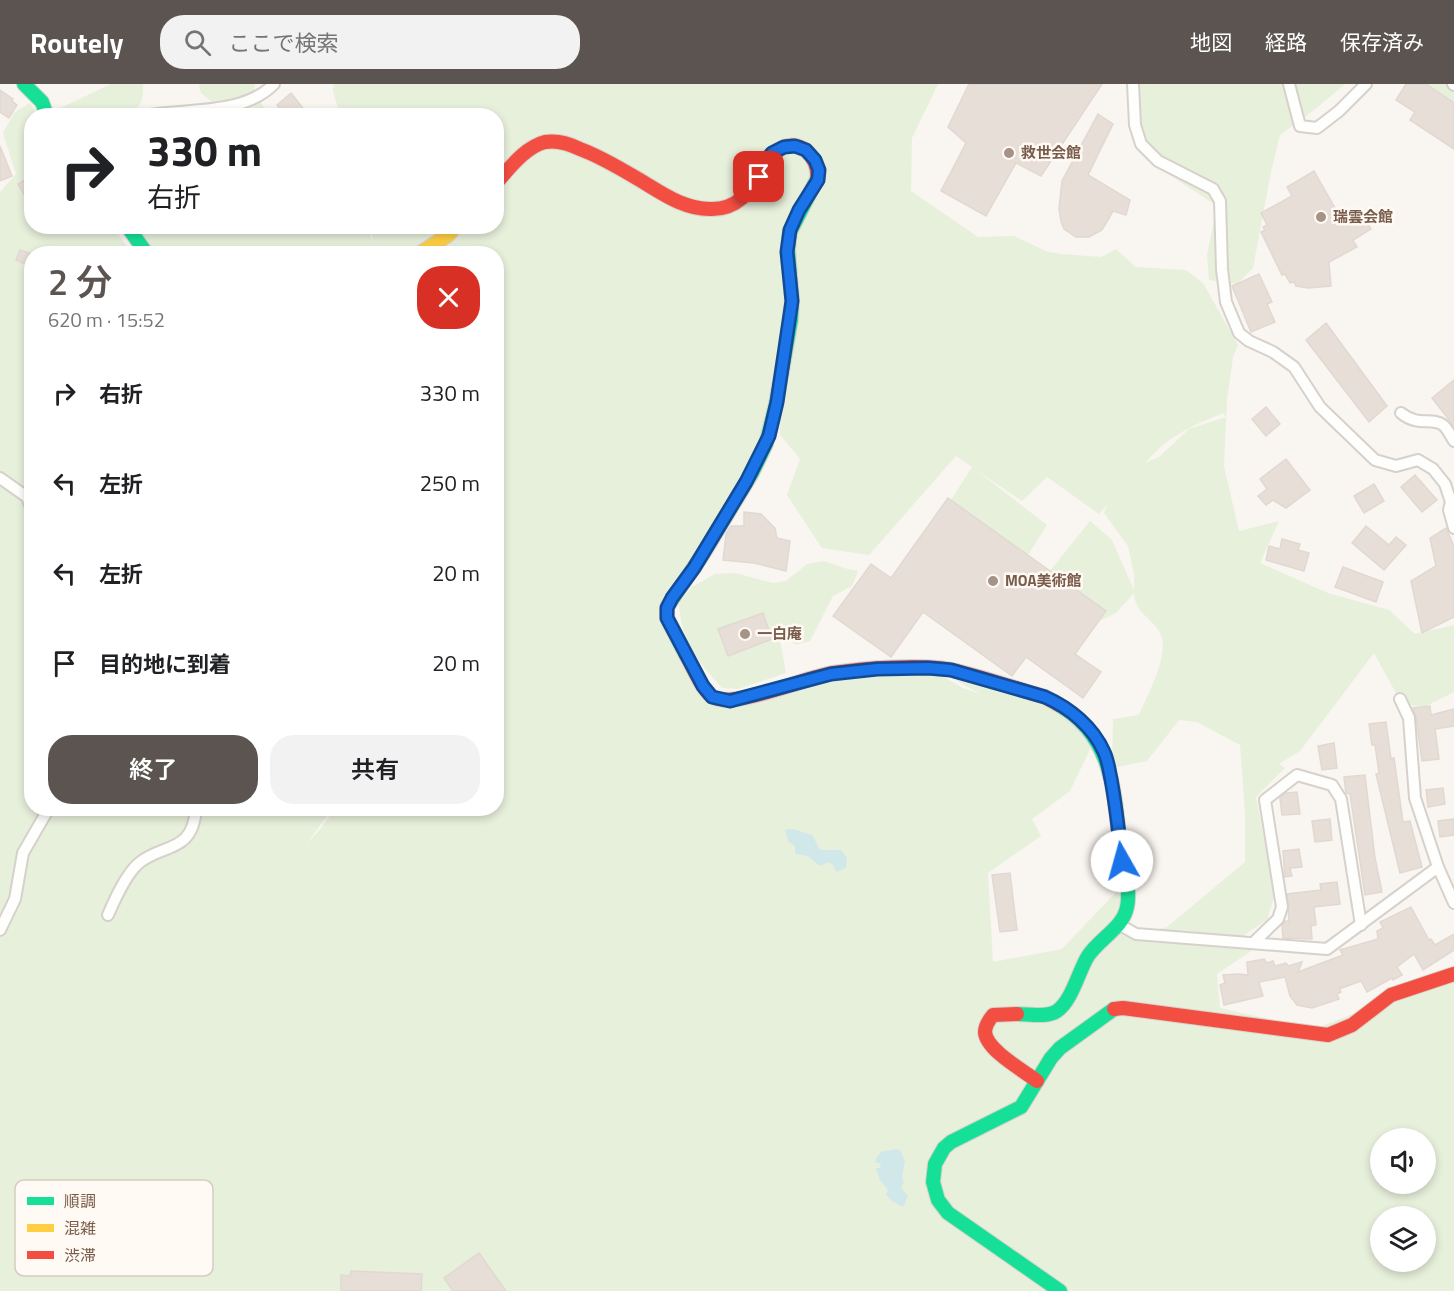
<!DOCTYPE html>
<html lang="ja">
<meta charset="utf-8">
<style>
body{margin:0;font-family:"Titillium Web","Noto Sans JP",sans-serif;background:#f2f2f2;color:#202124;height:100vh;display:flex;flex-direction:column;font-size:22px;white-space:nowrap}
*{box-sizing:border-box;margin:0}
p{font-size:20px;color:#757577}
.icon{flex:none;width:33px;height:33px;fill:none;stroke:currentColor;stroke-width:2;stroke-linecap:round;stroke-linejoin:round}
.map{position:relative;flex:1;overflow:hidden}
.panel{position:absolute;left:24px;top:162px;width:480px;height:570px;display:flex;flex-direction:column;background:#fff;border-radius:24px;box-shadow:0 3px 9px #0003}
.panel>*{flex:none}
.guide{position:absolute;left:24px;top:24px;width:480px;height:126px;border-radius:24px;box-shadow:0 3px 9px #0003;background:#fff;color:#202124;overflow:hidden}
.controls{position:absolute;left:1370px;top:1044px;display:grid;gap:12px}
.controls a{display:grid;place-items:center;width:66px;height:66px;border-radius:50%;background:#fff;box-shadow:0 3px 9px #0003;font-size:30px}
.pin{position:absolute;display:grid;place-items:center;width:51px;height:51px;color:#fff;margin:-26px;border-radius:12px;box-shadow:0 3px 9px #0006}
.me{position:absolute;width:66px;margin:-33px;rotate:353deg;stroke-linejoin:round;filter:drop-shadow(0 0 4px #0008)}
.turn{display:flex;align-items:center;gap:21px;height:126px;padding:0 24px;font-size:27px}
.turn .icon{width:78px;height:78px;stroke-width:2.5}
.turn b{display:block;font-size:42px;line-height:51px}
.round{display:grid;place-items:center;flex:none;width:63px;height:63px;border-radius:24px;background:#f2f2f2}
.headline{display:flex;align-items:center;justify-content:space-between;height:102px;padding:0 24px}
h1{font-size:36px;font-weight:600;line-height:45px;color:#5c5450}
.primary-button{display:flex;gap:12px;margin-top:auto;padding:12px 24px}
.primary-button a{flex:1;height:69px;border-radius:24px;background:#5c5450;color:#fff;font-size:24px;font-weight:600;line-height:69px;text-align:center}
.primary-button a+a{background:#f2f2f2;color:#202124}
ul{padding:0;list-style:none}
li{display:flex;align-items:center;gap:18px;height:90px;padding:0 24px}
li div{flex:1}
li b{display:block;font-size:22px}
li em{font-style:normal}
header{display:flex;align-items:center;gap:36px;box-sizing:border-box;height:84px;padding:0 30px;background:#5c5450;color:#fff}
header strong{font-size:28px}
nav{display:flex;gap:33px;margin-inline-start:auto;font-size:21px}
.search{width:420px;height:54px;background:#f2f2f2;display:flex;align-items:center;gap:15px;box-sizing:border-box;padding:0 21px;border-radius:24px;color:#757577;font-size:22px}
.map>svg:first-child{display:block}
.green{fill:#e7f0db;fill-rule:evenodd}
.water{fill:#d0e8ea}
.building{fill:#e6ded7;stroke:#e2d8d2;stroke-width:1.5}
.lines{fill:none;stroke-linecap:round;stroke-linejoin:round}
.street-casing{stroke:#d7d1cb;stroke-width:14}
.fast-casing{stroke:#d9d2cb;stroke-width:16}
.slow-casing{stroke:#d9d2cb;stroke-width:16}
.jam-casing{stroke:#d9d2cb;stroke-width:16}
.street{stroke:#fefefd;stroke-width:10}
.fast{stroke:#16e098;stroke-width:14}
.slow{stroke:#ffcf43;stroke-width:14}
.jam{stroke:#f24e42;stroke-width:14}
.route-casing{stroke:#114b97;stroke-width:15}
.route{stroke:#1a73e8;stroke-width:10}
.poi-dot{fill:#a69286;stroke:#fffaf3;stroke-width:2}
.labels{text-anchor:middle;stroke-width:5;stroke-linejoin:round;paint-order:stroke}
.poi-label{font-size:15px;font-weight:bold;fill:#7a5c4d;stroke:#fffaf3;text-anchor:start}
.key{fill:#fffaf3;stroke:#d7cbc1;stroke-width:1.5}
.key-label{font-size:16px;fill:#7a5c4d}
</style>
<header>
<strong>Routely</strong>
<div class="search"><svg class="icon" aria-label="search" viewBox="0 0 24 24"><circle cx="10" cy="10" r="6"/><path d="M15 15l6 6"/></svg>ここで検索</div>
<nav><a>地図</a><a>経路</a><a>保存済み</a></nav>
</header>
<div class="map">
<svg width="1454" height="1207" viewBox="0 0 1454 1207">
<rect width="100%" height="100%" fill="#f9f5f0"/>
<g class="green">
<path d="M111,0H143C144,14 141,22 130,31H56L54,27Z"/>
<path d="M199,0H255L254,8L228,16L211,17L201,9Z"/>
<path d="M334,0H938L912,54L911,107L978,153L1014,152L1048,168L1062,170L1101,173L1116,165L1136,183L1186,186L1203,199L1238,261L1233,273L1227,316L1224,382L1239,447L1279,437L1260,479L1328,509L1389,526L1415,550L1454,541V608L1424,623L1402,620L1374,569L1300,667L1279,680L1285,684L1256,713L1275,810L1267,836L1238,855L1177,845L1254,865L1217,890L1220,924L1314,945L1454,891V1207H0V108L16,90L3,49L14,29L30,19L38,31L32,32V142L100,143L95,147L102,143H113L132,169L32,170V724L332,725L307,759L317,749L335,725L496,724V170L152,169L138,143H367L374,160L370,143L496,142V32L340,31L333,7ZM779,292L780,351L800,375L787,411L822,464L869,471L956,372L972,383L949,419L1028,471L1047,441L976,386L1022,417L1047,393L1099,430L1107,421L1104,429L1128,462L1134,490V506L1112,456L1090,437L1050,487L1101,536L1116,529L1134,509C1135,528 1149,532 1159,547C1172,567 1148,610 1139,631L1113,635L1112,684L1147,677L1179,636L1197,638L1240,661L1245,728V778L1167,843L1127,853L1121,803L1062,865L993,878L988,789L1041,752L1032,735L1070,707L1093,659L1045,613L950,593L980,610L963,604L928,584L846,591L730,624L702,613L661,534L766,348ZM1223,329L1226,333L1189,345L1159,373L1145,379C1168,352 1191,342 1223,329ZM1380,1054H1425V1100H1380ZM1380,1132H1425V1178H1380Z"/>
<path d="M1133,0H1345L1318,23L1280,51L1271,88L1253,184L1237,200L1209,196L1207,171L1214,137V120L1162,86L1141,60Z"/>
<path d="M1426,0H1454V19Z"/>
<path d="M256,15L260,17L269,31L198,32Z"/>
<path d="M824,477L844,484L858,487L852,502L833,512L810,557L795,561L777,540L786,589L738,605L722,604C697,576 682,559 679,520L692,503L715,490L735,489L773,499L786,497L807,480Z"/>
</g>
<g class="water">
<path d="M793,745L812,751L820,766H841L847,774L846,784L836,788L833,781L829,778L820,782L808,772L795,770V762L788,757L785,746Z"/>
<path d="M895,1065L900,1066L905,1077L902,1093L904,1098L901,1104L908,1112L903,1123L892,1117L886,1111L888,1106L880,1096L876,1084H880L881,1080L875,1078C882,1063 881,1069 895,1065Z"/>
</g>
<g class="building">
<path d="M969,0H1102L1041,92L1016,79L986,132L941,107L966,59L948,43Z"/>
<path d="M1406,0H1426L1454,19V65L1410,36L1415,28L1396,16Z"/>
<path d="M0,6L13,15L12,17L17,21L9,34L0,28Z"/>
<path d="M291,9L309,32H286L277,21Z"/>
<path d="M1098,30L1113,40L1088,91L1130,116L1126,131L1113,127L1102,146L1089,153H1076L1064,145L1061,137L1059,125L1062,97Z"/>
<path d="M0,62L12,92L0,97Z"/>
<path d="M1314,87L1342,136L1360,126L1371,145L1353,156L1357,163L1329,178L1331,202L1308,204L1296,202L1294,198L1290,199L1285,190L1282,191L1261,148L1265,146L1263,143L1267,141L1261,129L1292,112L1287,103Z"/>
<path d="M32,92V124L18,100Z"/>
<path d="M20,166L32,170V183L16,176Z"/>
<path d="M1259,190L1272,218L1267,220L1275,238L1251,248L1232,202Z"/>
<path d="M1326,239L1387,322L1369,338L1306,256Z"/>
<path d="M1454,296V342L1432,314Z"/>
<path d="M1266,323L1280,340L1266,352L1252,335Z"/>
<path d="M1286,375L1310,406L1286,424L1273,416L1266,421L1258,412L1267,405L1260,395Z"/>
<path d="M1415,391L1437,416L1422,428L1401,403Z"/>
<path d="M1374,400L1384,417L1364,429L1354,412Z"/>
<path d="M948,414L1106,527L1075,570L1101,588L1083,614L1026,573L1012,592L923,528L891,573L833,532L871,480L891,494Z"/>
<path d="M744,428L761,430L775,444L777,454L790,457L786,487L754,479L723,476L726,450L731,442H744Z"/>
<path d="M1366,442L1389,461L1396,453L1406,461L1384,486L1352,459Z"/>
<path d="M1446,444L1454,462V533L1422,549L1411,497L1436,482L1430,454Z"/>
<path d="M1282,455L1300,460L1298,466L1309,469L1304,487L1266,476L1269,462L1280,465Z"/>
<path d="M1343,483L1383,498L1376,518L1335,503Z"/>
<path d="M763,529L772,555L728,572L718,545Z"/>
<path d="M1430,622L1431,631L1454,625V642L1435,645L1439,675L1422,677L1416,633L1413,624Z"/>
<path d="M1386,638L1391,675L1394,674L1403,738L1410,737L1422,783L1400,789L1376,690L1379,689L1375,661H1372L1369,640Z"/>
<path d="M1334,659L1337,684L1322,686L1318,662Z"/>
<path d="M1365,691L1375,774L1382,808L1365,811L1350,710L1346,709L1344,693Z"/>
<path d="M1443,704L1445,720L1428,723L1426,706Z"/>
<path d="M1297,708L1300,730L1282,731L1280,714L1286,709Z"/>
<path d="M1330,735L1332,756L1315,758L1312,737Z"/>
<path d="M1454,735V751L1440,753L1438,737Z"/>
<path d="M1299,765L1302,783L1290,784L1292,792L1285,793L1283,767Z"/>
<path d="M1010,789L1017,846L1000,848L992,791Z"/>
<path d="M1337,798L1340,820L1314,823L1316,841L1311,842L1312,855L1283,854L1282,841L1285,837H1289L1287,810L1321,806L1320,800Z"/>
<path d="M1411,823L1429,856L1431,855L1435,861L1454,850V866L1423,886L1414,870L1397,883L1402,891L1393,896L1392,894L1367,908L1361,897L1339,905L1341,908L1337,910L1339,915L1312,924L1297,921L1290,912L1285,893L1259,898L1263,912L1224,921L1220,901L1225,899L1223,891L1238,890L1248,891L1247,878L1264,875L1267,879L1273,877L1275,882L1286,879L1288,882L1302,878L1298,888L1343,871L1340,866L1378,855L1377,847L1383,844L1380,838Z"/>
<path d="M479,1169L506,1207H453L444,1194Z"/>
<path d="M351,1187L422,1190L421,1207H341V1191L350,1192Z"/>
</g>
<g class="lines">
<defs>
<g id="street">
<path d="M1133,0L1135,41L1141,60L1158,77L1213,105L1220,117L1222,185L1226,218L1239,249L1249,257L1273,268L1294,283L1320,323L1375,376L1396,382L1418,376L1433,385L1445,400L1451,418L1449,426L1454,444"/>
<path d="M1289,0L1300,42L1317,44L1339,27L1366,0"/>
<path d="M1453,0L1454,1"/>
<path d="M144,32C184,24 243,32 274,0"/>
<path d="M1401,329C1418,343 1432,333 1443,341C1447,344 1451,352 1454,357"/>
<path d="M0,394L27,413L32,426"/>
<path d="M1400,615L1409,634L1415,714L1438,783L1454,819"/>
<path d="M108,831C115,815 126,790 139,779C163,759 193,770 196,724"/>
<path d="M1120,841L1136,850L1327,865L1438,783"/>
<path d="M0,846L15,815L23,769L49,724"/>
<path d="M1253,859L1278,835L1282,823L1265,716L1297,691L1332,701L1341,715L1361,841"/>
</g>
<g id="fast">
<path d="M24,0L42,18L47,32"/>
<path d="M127,142L147,170"/>
<path d="M686,571L667,534V523L703,470L752,389L766,360L776,320L791,236L792,216L788,165L790,148L817,95"/>
<path d="M1017,930C1029,930 1047,934 1057,927C1072,917 1079,886 1088,872C1100,854 1123,844 1127,823C1131,805 1123,786 1121,769C1114,712 1115,653 1059,621"/>
<path d="M1060,1207L948,1129L938,1116L933,1098L935,1080L944,1064L951,1058L1021,1023L1051,974L1060,964L1114,925"/>
</g>
<path id="slow" d="M419,170L448,151L456,142"/>
<g id="jam">
<path d="M496,99C509,85 525,63 545,58C556,56 570,60 580,65C599,72 616,82 633,92C658,106 682,126 712,125C723,125 734,121 742,114C757,102 761,79 777,67C798,51 820,73 817,95"/>
<path d="M686,571C692,581 703,608 713,613C735,625 806,593 833,589C864,584 922,580 952,586C983,593 1014,604 1045,613L1059,621"/>
<path d="M1114,925L1123,924L1328,951L1352,941L1391,911L1454,890"/>
<path d="M1017,930L993,931C989,936 985,942 985,948C986,966 1024,987 1037,997"/>
</g>
</defs>
<use href="#street" class="street-casing"/>
<use href="#fast" class="fast-casing"/>
<use href="#slow" class="slow-casing"/>
<use href="#jam" class="jam-casing"/>
<use href="#street" class="street"/>
<use href="#fast" class="fast"/>
<use href="#slow" class="slow"/>
<use href="#jam" class="jam"/>
</g>
<g class="lines">
<defs>
<path id="route" d="M759,93L764,79L772,69L784,63L795,62L806,66L815,76L819,86L818,96L799,126L790,146L787,168L792,217L777,318L769,352L746,398L694,484L672,514L667,524V534L703,602L712,613L730,617L831,590L877,585L928,584L951,586L1045,613C1070,624 1093,643 1104,668C1108,676 1109,686 1111,695C1116,722 1119,750 1122,777"/>
</defs>
<use href="#route" class="route-casing"/>
<use href="#route" class="route"/>
</g>
<g class="poi-dot">
<circle cx="1009" cy="69" r="6"/>
<circle cx="1321" cy="133" r="6"/>
<circle cx="993" cy="497" r="6"/>
<circle cx="745" cy="550" r="6"/>
</g>
<g class="labels">
<g class="poi-label">
<text x="1021" y="74">救世会館</text>
<text x="1333" y="138">瑞雲会館</text>
<text x="1005" y="502">MOA美術館</text>
<text x="757" y="555">一白庵</text>
</g>
</g>
<rect x="15" y="1096" width="198" height="96" rx="9" class="key"/>
<rect x="27" y="1113" width="27" height="8" fill="#16e098"/>
<rect x="27" y="1140" width="27" height="8" fill="#ffcf43"/>
<rect x="27" y="1167" width="27" height="8" fill="#f24e42"/>
<g class="key-label">
<text x="64" y="1123">順調</text>
<text x="64" y="1150">混雑</text>
<text x="64" y="1177">渋滞</text>
</g>
</svg>
<div class="controls">
<a><svg class="icon" aria-label="sound" viewBox="0 0 24 24"><path d="M4 9h4l5-4v14l-5-4H4zM17 9q2 3 0 6"/></svg></a>
<a><svg class="icon" aria-label="layers" viewBox="0 0 24 24"><path d="M12 4l9 5-9 5-9-5zM3 14l9 5 9-5"/></svg></a>
</div>
<div class="pin" style="left:759px;top:93px;background:#d93025"><svg class="icon" aria-label="arrive" viewBox="0 0 24 24"><path d="M6 21V4h12l-3 4 3 4H6"/></svg></div>
<svg class="me" style="left:1122px;top:777px" viewBox="-20 -20 40 40"><circle r="19" fill="#fff"/><path d="M0-13L10 11 0 6-10 11z" fill="#1a73e8"/></svg>
<div class="guide">
<div class="turn"><svg class="icon" aria-label="right" viewBox="0 0 24 24"><path d="M7 20v-9h11M14 6l5 5-5 5"/></svg><div><b>330 m</b>右折</div></div>
</div>
<section class="panel">
<div class="headline"><div><h1>2 分</h1><p>620 m · 15:52</p></div><a class="round" style="background:#d93025;color:#fff"><svg class="icon" aria-label="close" viewBox="0 0 24 24"><path d="M6 6l12 12M18 6L6 18"/></svg></a></div>
<ul>
<li><svg class="icon" aria-label="right" viewBox="0 0 24 24"><path d="M7 20v-9h11M14 6l5 5-5 5"/></svg><div><b>右折</b></div><em>330 m</em></li>
<li><svg class="icon" aria-label="left" viewBox="0 0 24 24"><path d="M17 20v-9H6M10 6l-5 5 5 5"/></svg><div><b>左折</b></div><em>250 m</em></li>
<li><svg class="icon" aria-label="left" viewBox="0 0 24 24"><path d="M17 20v-9H6M10 6l-5 5 5 5"/></svg><div><b>左折</b></div><em>20 m</em></li>
<li><svg class="icon" aria-label="arrive" viewBox="0 0 24 24"><path d="M6 21V4h12l-3 4 3 4H6"/></svg><div><b>目的地に到着</b></div><em>20 m</em></li>
</ul>
<div class="primary-button"><a>終了</a><a>共有</a></div>
</section>
</div>
